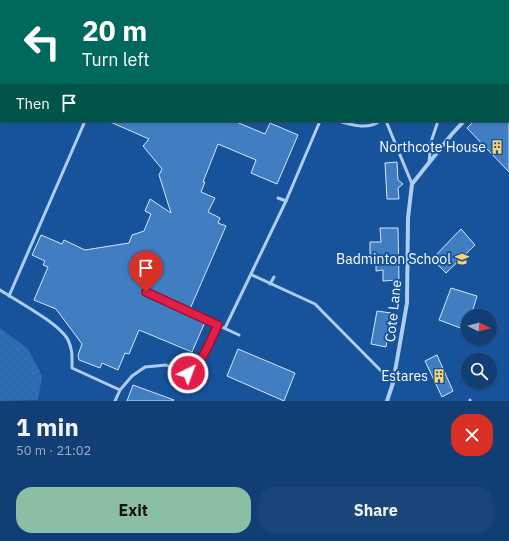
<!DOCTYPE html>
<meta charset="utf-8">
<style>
body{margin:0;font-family:"IBM Plex Sans",sans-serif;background:#1a4579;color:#f1f3f6;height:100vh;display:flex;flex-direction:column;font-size:15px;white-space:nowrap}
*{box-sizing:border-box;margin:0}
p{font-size:13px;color:#9caec5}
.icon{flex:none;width:22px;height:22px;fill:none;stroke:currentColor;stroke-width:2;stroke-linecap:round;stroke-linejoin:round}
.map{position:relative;height:401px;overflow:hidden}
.details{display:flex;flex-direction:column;background:#113e74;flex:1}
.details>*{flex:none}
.guide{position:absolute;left:0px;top:0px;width:509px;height:122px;box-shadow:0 1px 3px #0004,0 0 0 1px #305786;background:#00695c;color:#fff;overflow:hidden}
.needle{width:26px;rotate:96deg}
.tools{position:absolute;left:461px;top:309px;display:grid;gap:8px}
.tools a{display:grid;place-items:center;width:36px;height:36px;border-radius:50%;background:#113e74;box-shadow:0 1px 3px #0004,0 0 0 1px #305786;font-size:20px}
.pin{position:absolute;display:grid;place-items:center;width:34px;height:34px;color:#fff;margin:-41px -17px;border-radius:50% 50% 50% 0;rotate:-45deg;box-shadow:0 0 4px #0007}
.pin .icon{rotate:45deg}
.me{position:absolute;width:44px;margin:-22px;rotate:42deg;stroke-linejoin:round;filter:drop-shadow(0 0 3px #0008)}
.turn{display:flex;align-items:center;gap:14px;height:84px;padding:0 16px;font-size:18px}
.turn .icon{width:52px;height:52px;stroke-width:2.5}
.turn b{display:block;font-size:28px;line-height:34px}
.then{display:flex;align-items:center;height:38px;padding:0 16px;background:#0003;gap:8px;font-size:15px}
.round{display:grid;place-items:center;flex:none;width:42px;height:42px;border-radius:16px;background:#1a4579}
.head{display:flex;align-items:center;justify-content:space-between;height:68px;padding:0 16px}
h1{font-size:24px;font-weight:700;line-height:30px}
.button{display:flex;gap:8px;margin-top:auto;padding:8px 16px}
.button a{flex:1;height:46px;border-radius:16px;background:#8abfa5;color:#111;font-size:16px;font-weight:700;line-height:46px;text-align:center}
.button a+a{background:#1a4579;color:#f1f3f6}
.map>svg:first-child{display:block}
.park{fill:url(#park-dots)}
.building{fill:#407dc1;stroke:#d4e7fc}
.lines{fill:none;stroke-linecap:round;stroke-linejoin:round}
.lane{stroke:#adcdf2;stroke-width:3}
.street{stroke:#adcdf2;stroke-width:4}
.route-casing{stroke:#92132f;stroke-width:10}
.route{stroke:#e11d48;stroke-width:7}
.labels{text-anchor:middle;stroke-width:4;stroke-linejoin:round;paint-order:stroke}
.poi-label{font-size:14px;fill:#fff;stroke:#17539a;text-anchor:end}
.street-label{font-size:14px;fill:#fff;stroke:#17539a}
</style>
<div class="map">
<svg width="509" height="401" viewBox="0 0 509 401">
<defs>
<pattern id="park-dots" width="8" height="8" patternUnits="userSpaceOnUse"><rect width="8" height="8" fill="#2b6eb8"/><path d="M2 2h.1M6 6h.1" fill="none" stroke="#3f5a77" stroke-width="1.8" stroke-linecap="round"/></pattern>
</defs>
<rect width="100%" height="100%" fill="#17539a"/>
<path class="park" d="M0,328L28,349L42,376L38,400L0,401Z"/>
<g class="building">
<path d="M108,121H234L265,134L270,123L298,135L277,184L251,173L256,160L218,144L203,182H205L201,192L215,198L208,212L220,218L218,223L226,226L190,309L147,289L143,292L145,295L205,322L192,352L139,330L129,354L125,353L118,370L102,363L100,368L79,360L78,355L82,344L56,309L34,300L48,267L43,265L45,261L32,255L41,235L62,244L64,240L85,250L129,243L132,235L144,231L151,214L145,211L150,199L171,213L159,175L162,169L143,146L149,139Z"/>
<path d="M474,121H509V172L467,128Z"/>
<path d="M397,162L398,180L403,184L398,188L399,199H387L385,163Z"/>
<path d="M380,228H398L399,280L383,281V270L376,271V256L370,257V242H381Z"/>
<path d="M461,229L475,245L446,273L432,259Z"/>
<path d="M451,288L477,296L471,316H468L466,330L439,320Z"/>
<path d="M377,311L391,313L386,347L371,344Z"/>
<path d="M238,349L295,373L284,401L227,376Z"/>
<path d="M437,355L453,391L442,397L425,361Z"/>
<path d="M133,385L174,400L173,401H127Z"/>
</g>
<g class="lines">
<g class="lane">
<path d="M0,6H1"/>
<path d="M508,80H509"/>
<path d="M339,121C351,125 368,130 380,121"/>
<path d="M386,121L412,184"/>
<path d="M429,162L431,142L438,121"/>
<path d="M278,198L286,201"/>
<path d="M252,275L315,304L393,383"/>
<path d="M270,284L274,277"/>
<path d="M0,290C17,301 60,324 68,340C73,350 72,358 72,368L120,390L115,401"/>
<path d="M146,292L239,335"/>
<path d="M9,296L85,121"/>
<path d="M225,328L286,201L320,121"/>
<path d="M120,390L132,376L145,367L166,365L182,372L188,373C203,362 210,341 218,325"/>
<path d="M470,400V401"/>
</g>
<path class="street" d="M387,401L393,383L407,303L408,218L412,184L452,134L464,121"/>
</g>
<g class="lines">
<defs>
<path id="route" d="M146,292L218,325C210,341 203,362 188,373"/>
</defs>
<use href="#route" class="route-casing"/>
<use href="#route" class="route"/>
</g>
<defs>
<symbol id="building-bare" viewBox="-9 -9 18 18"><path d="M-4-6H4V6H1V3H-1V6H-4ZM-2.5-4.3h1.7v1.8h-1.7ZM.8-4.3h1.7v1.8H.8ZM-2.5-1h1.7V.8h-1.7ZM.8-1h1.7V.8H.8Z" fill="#ffd26e" stroke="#17539a" stroke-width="2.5" paint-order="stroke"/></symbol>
<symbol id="school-bare" viewBox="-9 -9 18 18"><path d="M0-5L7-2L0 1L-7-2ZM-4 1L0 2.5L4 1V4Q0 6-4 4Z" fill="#ffd26e" stroke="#17539a" stroke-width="2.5" paint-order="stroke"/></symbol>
</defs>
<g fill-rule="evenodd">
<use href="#building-bare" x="487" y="137" width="20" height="20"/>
<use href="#school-bare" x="452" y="249" width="20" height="20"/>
<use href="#building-bare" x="429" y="366" width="20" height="20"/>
</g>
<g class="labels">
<g class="poi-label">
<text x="486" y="152">Northcote House</text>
<text x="451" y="264">Badminton School</text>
<text x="428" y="381">Estares</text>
</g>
<g class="street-label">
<text transform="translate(393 311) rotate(-84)" y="5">Cote Lane</text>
</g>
</g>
</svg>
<div class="tools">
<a><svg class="needle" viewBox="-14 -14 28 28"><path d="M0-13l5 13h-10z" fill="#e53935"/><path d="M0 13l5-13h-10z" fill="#9caec5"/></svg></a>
<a><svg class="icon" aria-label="search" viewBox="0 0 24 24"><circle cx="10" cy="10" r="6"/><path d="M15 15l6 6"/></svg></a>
</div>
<div class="pin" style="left:146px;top:292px;background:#d93025"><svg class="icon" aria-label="arrive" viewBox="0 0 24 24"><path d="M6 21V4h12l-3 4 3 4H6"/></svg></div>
<svg class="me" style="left:188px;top:373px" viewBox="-20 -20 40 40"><circle r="17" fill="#e11d48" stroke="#fff" stroke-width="3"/><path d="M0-11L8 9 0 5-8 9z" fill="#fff"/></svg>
<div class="guide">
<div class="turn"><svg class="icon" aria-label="left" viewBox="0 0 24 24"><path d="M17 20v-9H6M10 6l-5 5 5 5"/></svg><div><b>20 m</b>Turn left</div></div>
<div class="then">Then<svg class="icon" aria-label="arrive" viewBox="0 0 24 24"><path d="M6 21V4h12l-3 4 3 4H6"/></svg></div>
</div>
</div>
<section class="details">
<div class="head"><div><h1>1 min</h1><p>50 m · 21:02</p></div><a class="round" style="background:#d93025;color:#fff"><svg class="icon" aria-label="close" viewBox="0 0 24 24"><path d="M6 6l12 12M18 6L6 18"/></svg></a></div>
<div class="button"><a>Exit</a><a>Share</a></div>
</section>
